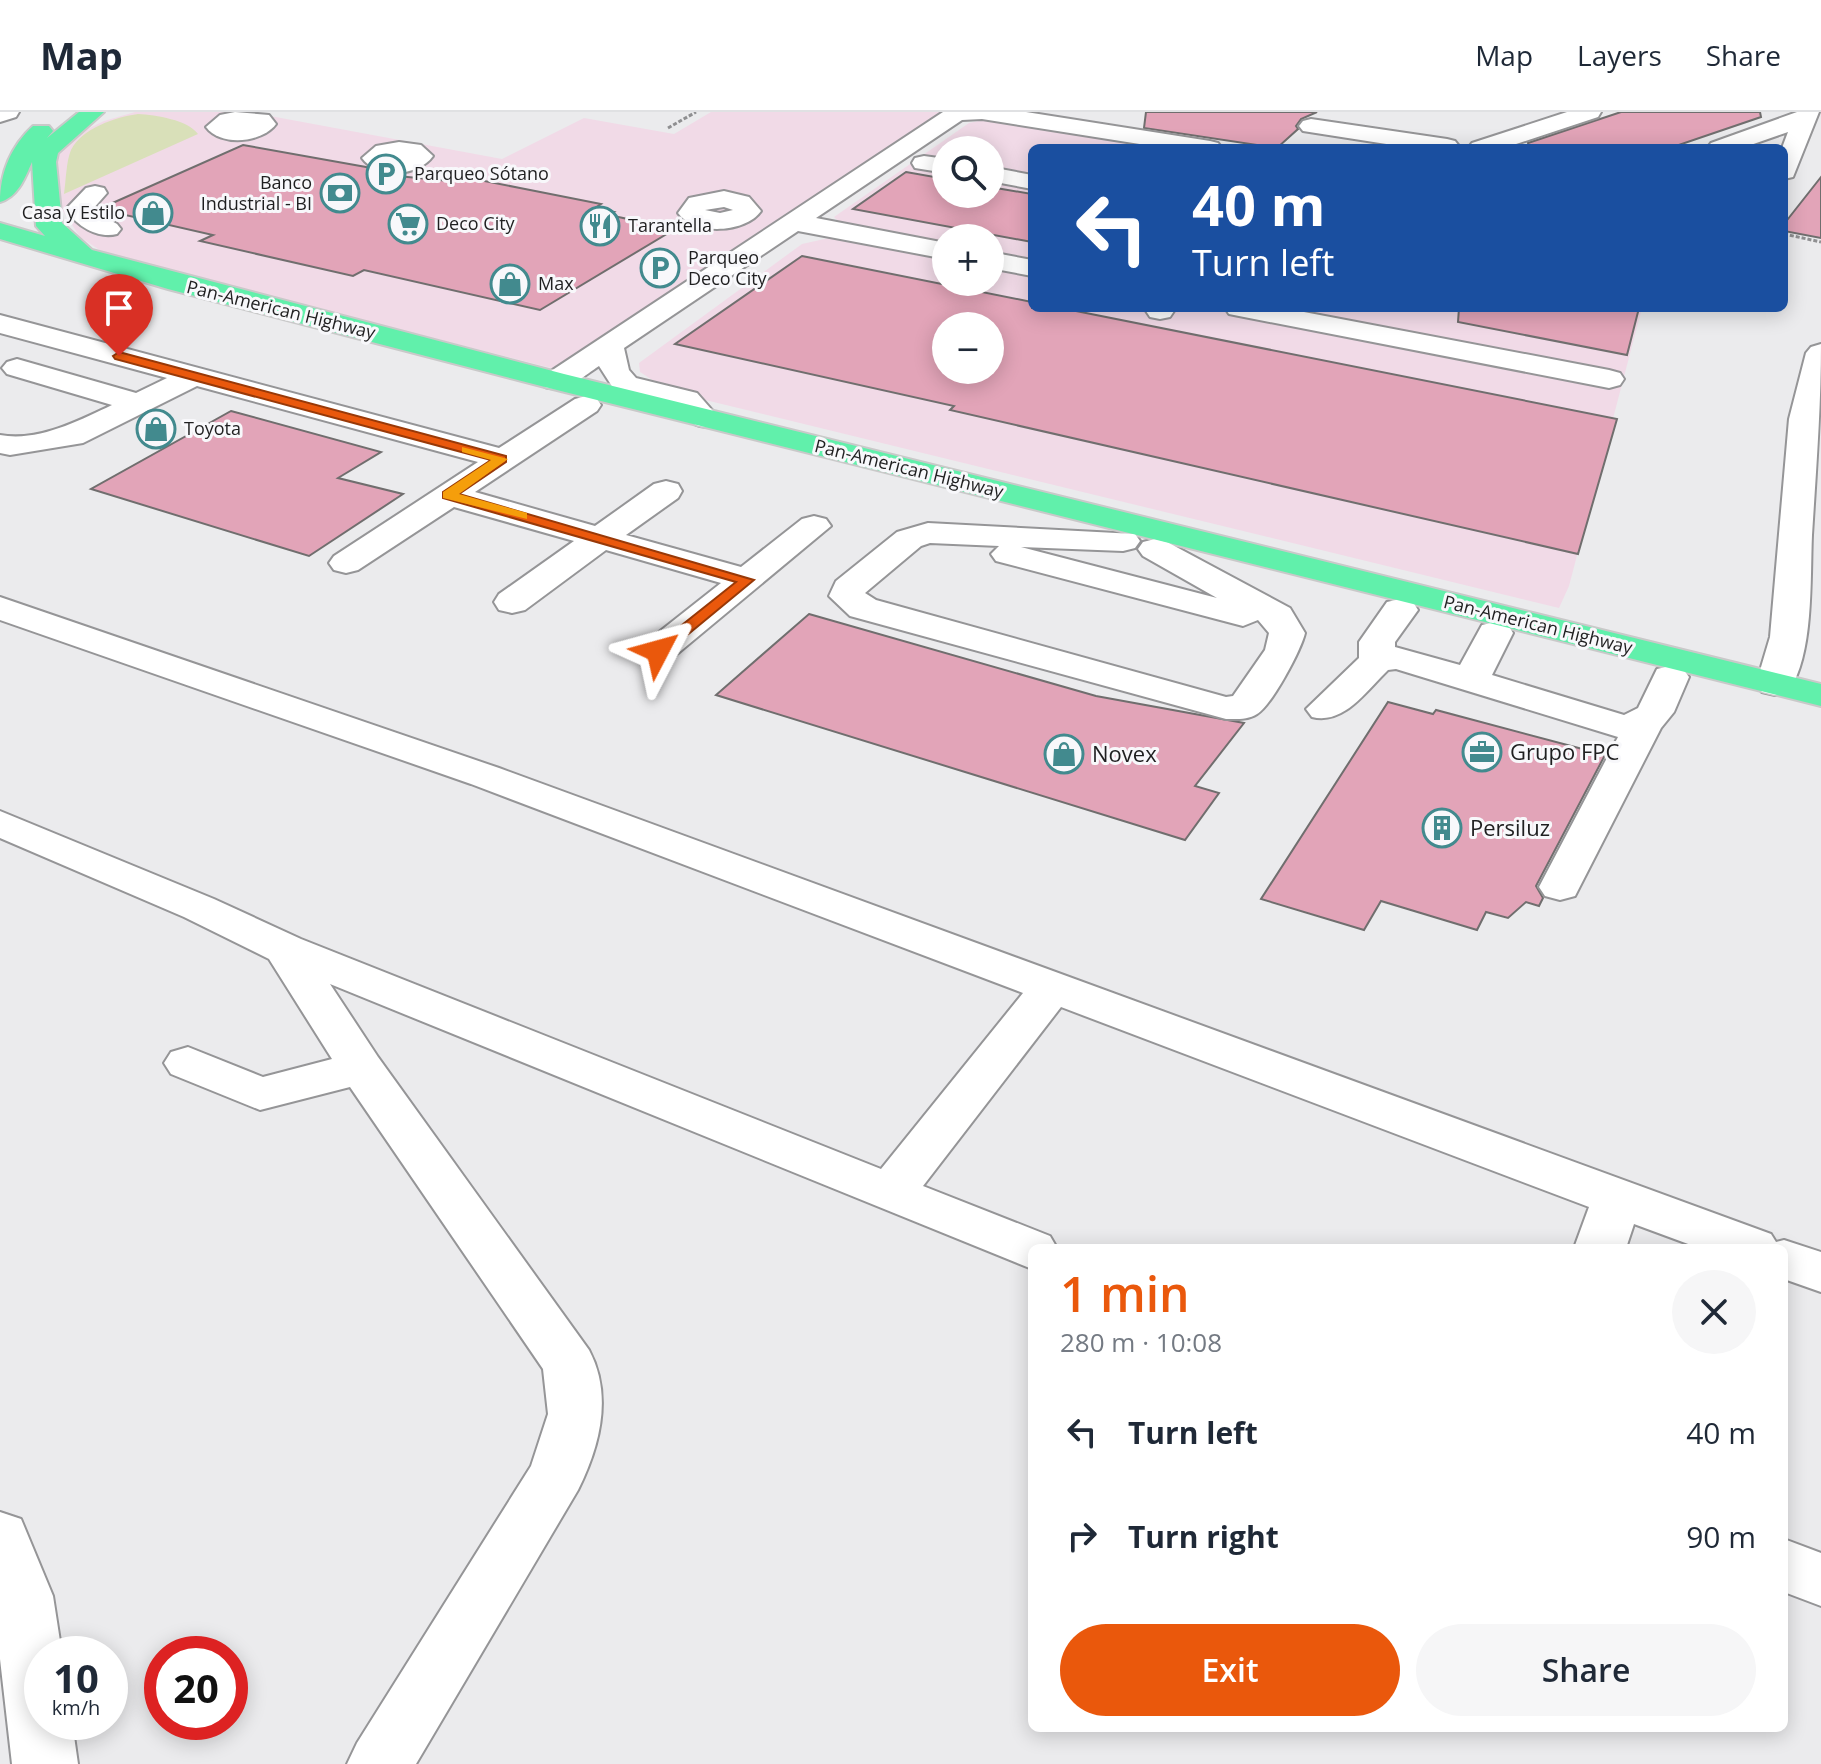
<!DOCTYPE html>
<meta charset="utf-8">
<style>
body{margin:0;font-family:"Open Sans",sans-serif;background:#f6f6f7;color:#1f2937;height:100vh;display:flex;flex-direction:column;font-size:30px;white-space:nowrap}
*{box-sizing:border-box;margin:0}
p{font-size:26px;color:#747a83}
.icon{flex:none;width:44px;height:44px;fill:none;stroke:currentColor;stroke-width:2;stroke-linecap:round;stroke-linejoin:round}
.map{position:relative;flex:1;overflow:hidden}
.side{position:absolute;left:1028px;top:1132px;width:760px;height:488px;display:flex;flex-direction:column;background:#fff;border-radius:12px;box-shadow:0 4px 20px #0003}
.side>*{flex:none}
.banner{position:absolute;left:1028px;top:32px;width:760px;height:168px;border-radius:12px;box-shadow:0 4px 20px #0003;background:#1a4fa0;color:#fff;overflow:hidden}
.buttons{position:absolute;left:932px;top:24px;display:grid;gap:16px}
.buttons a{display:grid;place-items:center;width:72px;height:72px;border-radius:50%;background:#fff;box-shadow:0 4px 20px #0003;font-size:40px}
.speed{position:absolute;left:24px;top:1524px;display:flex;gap:16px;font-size:40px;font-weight:700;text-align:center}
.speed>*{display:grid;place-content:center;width:104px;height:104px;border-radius:50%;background:#fff;box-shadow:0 4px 20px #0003;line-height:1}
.speed small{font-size:20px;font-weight:400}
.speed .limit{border:12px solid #d22;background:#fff;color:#111}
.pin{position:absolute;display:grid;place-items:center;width:68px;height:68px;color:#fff;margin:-82px -34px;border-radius:50% 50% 50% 0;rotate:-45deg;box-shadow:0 0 8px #0007}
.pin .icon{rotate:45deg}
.me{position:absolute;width:88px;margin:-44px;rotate:51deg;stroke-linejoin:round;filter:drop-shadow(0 0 6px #0008)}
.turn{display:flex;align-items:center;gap:28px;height:168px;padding:0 32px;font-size:36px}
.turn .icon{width:104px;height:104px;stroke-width:2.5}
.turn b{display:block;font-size:56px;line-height:68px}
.round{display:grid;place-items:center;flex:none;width:84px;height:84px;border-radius:42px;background:#f6f6f7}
.summary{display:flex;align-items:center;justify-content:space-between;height:136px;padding:0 32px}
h1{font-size:48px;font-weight:600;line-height:60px;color:#ea580c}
.cta{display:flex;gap:16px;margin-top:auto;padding:16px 32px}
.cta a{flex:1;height:92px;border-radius:48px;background:#ea580c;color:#fff;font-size:32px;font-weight:600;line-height:92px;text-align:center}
.cta a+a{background:#f6f6f7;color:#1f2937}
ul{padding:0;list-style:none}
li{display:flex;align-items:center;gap:24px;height:104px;padding:0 32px}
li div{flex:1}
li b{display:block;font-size:30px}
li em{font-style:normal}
header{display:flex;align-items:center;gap:48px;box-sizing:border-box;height:112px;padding:0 40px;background:#fff;border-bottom:2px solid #e0e1e3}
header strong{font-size:38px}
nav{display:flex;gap:44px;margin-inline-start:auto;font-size:28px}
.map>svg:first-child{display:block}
.commercial{fill:#f1dae7;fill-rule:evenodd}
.green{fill:#d9e0b9}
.building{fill:#e2a4b8;stroke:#706e6e;stroke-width:2;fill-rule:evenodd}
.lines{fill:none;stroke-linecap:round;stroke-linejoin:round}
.minor-casing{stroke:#959597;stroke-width:4}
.highway-casing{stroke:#c9c9c9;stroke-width:4}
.path{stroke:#8f8f91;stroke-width:3;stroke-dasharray:4 2;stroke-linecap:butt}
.minor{fill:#fff;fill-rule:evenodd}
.highway{fill:#61f0ab;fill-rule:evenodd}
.route{fill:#ea580c;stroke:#983908;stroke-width:2}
.slow{fill:#f59e0b}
.labels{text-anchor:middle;stroke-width:6;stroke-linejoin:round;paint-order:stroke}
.far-poi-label{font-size:18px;fill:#1f1f20;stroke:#f8f8fb;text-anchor:start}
.far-street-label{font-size:18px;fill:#1f1f20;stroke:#f8f8fb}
.poi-label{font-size:22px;fill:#1f1f20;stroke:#f8f8fb;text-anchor:start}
</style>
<header>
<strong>Map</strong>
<nav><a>Map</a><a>Layers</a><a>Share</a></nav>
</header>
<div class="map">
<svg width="1821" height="1652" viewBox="0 0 1821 1652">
<rect width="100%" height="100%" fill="#ebebed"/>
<g class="commercial">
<path d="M135,0H249L502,47L584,6L674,22L711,0H940L559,258L140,152L101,139L80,125L61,96L55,53L58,39L71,25L104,9Z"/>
<path d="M983,8L1158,36H1032V196H1642L1569,474L1559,496L660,277V273L640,260L639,251L802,132L829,126L844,127L861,115L839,110L834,105L969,11ZM946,38H990V82H946ZM946,126H990V170H946ZM946,214H990V258H946Z"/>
</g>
<path class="green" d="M138,2C156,3 188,8 198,22L64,82C66,69 66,50 71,38C82,16 116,5 138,2Z"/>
<g class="building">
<path d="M1146,0H1317L1301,7L1296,14L1298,17L1277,36L1144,16Z"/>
<path d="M1621,0H1760L1761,5L1670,36H1529L1528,31Z"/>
<path d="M243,33L366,55L387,63L449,69L459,64L520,76L601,92L595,96L614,100L609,103L675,117L540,198L364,158L353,164L200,129L213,123L99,97Z"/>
<path d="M906,60L946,67V82H990V75L1032,82V130L853,97Z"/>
<path d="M1821,65V126L1784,119V112Z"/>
<path d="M802,144L1032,190V196H1061L1617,307L1578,442L950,298L954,294L675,232ZM946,214H990V258H946Z"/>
<path d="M1459,196H1639L1627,243L1458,210Z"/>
<path d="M231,299L381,340L338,366L403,382L309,444L91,377Z"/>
<path d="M809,502L1096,584L1244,611L1195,674L1219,681L1185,728L716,583Z"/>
<path d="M1388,590L1433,602L1436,598L1605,643L1536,774L1543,786L1539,794L1526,790L1508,806L1486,800L1477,818L1381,789L1364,818L1261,787Z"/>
</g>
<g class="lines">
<defs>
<g id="minor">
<path d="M0,0H19L16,5L0,10Z"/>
<path d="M235,0L269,3L276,12C262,31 221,35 206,15L220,3Z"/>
<path d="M943,0H1026L1210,29L1218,31L1222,36H1165L982,7L962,8L816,106L946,131V147L798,119L624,236L629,258L636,266L697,281L719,306L715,313C686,320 692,300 672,293C654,286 634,284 615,279L599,254C582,265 567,281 545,275L541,269L545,263Z"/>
<path d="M1567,0H1601L1598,5L1504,36H1468L1472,31Z"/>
<path d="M1797,0H1819L1793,65L1784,67L1782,36L1788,20L1742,36H1707L1711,31Z"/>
<path d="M1311,7L1447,27L1455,29L1459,34L1412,36L1303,19L1299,14L1303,9Z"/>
<path d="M399,30L421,33L433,44C418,65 377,67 362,46L376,34Z"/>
<path d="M924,44L946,47V61L915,56L912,51L915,46Z"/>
<path d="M990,55L1032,63V77L990,69Z"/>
<path d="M95,74L104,76L107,81L92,98L117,112L121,117L117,122C98,127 76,114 66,97L86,76Z"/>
<path d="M724,79L749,85L761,99C746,121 694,124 678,101L689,86ZM724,95L733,98L720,101L705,98Z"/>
<path d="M990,140L1032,148V164L990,156Z"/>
<path d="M1148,196H1176L1170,205L1160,207L1150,205L1146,199Z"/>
<path d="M1225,196H1283L1609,258L1620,261L1624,267L1620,273L1609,276L1239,204L1229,202Z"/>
<path d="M0,203L499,336L575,287L586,284L597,287L601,293L597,299L475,380L595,414L654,372L666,369L678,372L682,379L678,386L626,423L741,455L802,407L814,404L826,407L831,414L671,547L658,550L645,547L640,539L645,531L721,471L606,438L525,498L512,501L499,498L494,490L499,482L574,429L454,395L358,458L346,461L334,458L329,451L334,444L478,350L197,274L83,331L10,343L0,341V323C38,330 78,309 112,293L7,262L2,256L7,250L17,247L136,281L167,266L0,221Z"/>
<path d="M1821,232C1821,296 1816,359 1812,423C1810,468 1814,543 1788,580L1775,583L1762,580L1756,572L1770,525L1789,307L1806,241L1811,235Z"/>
<path d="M928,411L1135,422L1140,429L1135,436L1123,439L1021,435L1217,486L1143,444L1138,437L1143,430L1155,427L1167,430L1290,496L1305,521C1301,538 1272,593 1257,602C1248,608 1236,607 1226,607L850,504L829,484L836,469L897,420ZM930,431L999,434L991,442L996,449L1243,514L1258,508L1269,521L1265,538L1233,584L1226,585L876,488L865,481L921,434Z"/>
<path d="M0,485L499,656L1771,1122L1776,1130L1784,1128L1821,1140V1180L1784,1167V1136H1699L1634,1112L1626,1136H1574L1589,1095L1061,895L923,1074L1050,1124L1057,1136H1032V1157L330,872L378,945L589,1238C613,1283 600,1334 578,1378L416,1652H347L357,1631L531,1354L548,1302L543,1257L350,975L260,998L171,962L164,951L171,940L188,935L263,965L332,947L269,847L184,805L0,726V699L214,787L301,827L881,1057L1023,881L471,672L0,508Z"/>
<path d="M1400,487L1413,490L1418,498L1395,530V535L1460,553L1482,513L1495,510L1508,513L1513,521L1492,563L1624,603L1638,596L1657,557L1670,554L1683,557L1689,565L1674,600L1661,616L1575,784L1560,788L1545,784L1539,775L1618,625L1396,557L1388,558C1366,579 1344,613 1312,605L1306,597L1359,546V530L1387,490Z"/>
<path d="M0,1400L21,1407L53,1484L62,1542H42V1610H72L78,1652H12L0,1547Z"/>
<path d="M1784,1427L1821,1441V1494L1784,1480Z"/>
</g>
<path id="highway" d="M79,0H104L58,41L56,50L62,111L92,138L564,262L1821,572V594L545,275L168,177L0,127V111L45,124L36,114L32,50C25,66 18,85 0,90C0,61 11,34 33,14H49L53,19L47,26Z"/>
</defs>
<use href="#minor" class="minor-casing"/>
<use href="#highway" class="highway-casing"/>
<g class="path">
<path d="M668,16L696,0"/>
<path d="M1784,122L1821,130"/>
</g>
<use href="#minor" class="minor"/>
<use href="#highway" class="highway"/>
</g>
<path class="route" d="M119,240L506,344V350L459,382L754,468L663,543H653V536L736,470L443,386V380L491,348L115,247L113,244Z"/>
<path class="slow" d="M462,335L508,347L459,382L527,401V407L443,386V380L491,348L462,340Z"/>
<defs>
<symbol id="parking-ring" viewBox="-11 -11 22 22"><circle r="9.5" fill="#f8f8fb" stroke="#428a8e" stroke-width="1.5"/><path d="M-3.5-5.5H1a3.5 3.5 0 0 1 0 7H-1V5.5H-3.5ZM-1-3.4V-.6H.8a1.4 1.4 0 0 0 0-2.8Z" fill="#428a8e"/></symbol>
<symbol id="bank-ring" viewBox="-11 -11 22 22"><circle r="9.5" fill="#f8f8fb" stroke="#428a8e" stroke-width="1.5"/><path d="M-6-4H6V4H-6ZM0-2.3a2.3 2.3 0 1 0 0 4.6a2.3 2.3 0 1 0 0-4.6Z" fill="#428a8e"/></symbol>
<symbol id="shop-ring" viewBox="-11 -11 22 22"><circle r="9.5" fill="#f8f8fb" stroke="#428a8e" stroke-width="1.5"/><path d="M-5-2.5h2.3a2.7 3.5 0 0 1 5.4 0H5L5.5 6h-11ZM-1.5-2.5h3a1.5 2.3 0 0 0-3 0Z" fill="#428a8e"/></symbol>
<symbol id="supermarket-ring" viewBox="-11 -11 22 22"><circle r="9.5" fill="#f8f8fb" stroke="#428a8e" stroke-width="1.5"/><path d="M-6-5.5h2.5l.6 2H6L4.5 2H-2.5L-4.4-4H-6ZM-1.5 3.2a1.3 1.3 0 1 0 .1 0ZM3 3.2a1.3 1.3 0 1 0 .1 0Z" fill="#428a8e"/></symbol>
<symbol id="restaurant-ring" viewBox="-11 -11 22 22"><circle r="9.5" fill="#f8f8fb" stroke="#428a8e" stroke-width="1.5"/><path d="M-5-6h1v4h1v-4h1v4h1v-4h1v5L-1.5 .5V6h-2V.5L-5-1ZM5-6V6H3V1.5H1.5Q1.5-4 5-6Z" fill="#428a8e"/></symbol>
<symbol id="office-ring" viewBox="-11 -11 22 22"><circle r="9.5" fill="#f8f8fb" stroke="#428a8e" stroke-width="1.5"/><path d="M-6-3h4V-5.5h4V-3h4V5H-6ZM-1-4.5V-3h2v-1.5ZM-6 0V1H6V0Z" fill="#428a8e"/></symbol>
<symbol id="building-ring" viewBox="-11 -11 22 22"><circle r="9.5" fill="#f8f8fb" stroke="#428a8e" stroke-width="1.5"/><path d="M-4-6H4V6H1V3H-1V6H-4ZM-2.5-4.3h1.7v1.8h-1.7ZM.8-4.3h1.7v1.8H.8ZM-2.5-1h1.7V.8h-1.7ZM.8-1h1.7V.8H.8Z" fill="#428a8e"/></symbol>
</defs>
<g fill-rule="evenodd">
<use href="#parking-ring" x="364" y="40" width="44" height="44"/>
<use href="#bank-ring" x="318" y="59" width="44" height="44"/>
<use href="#shop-ring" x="131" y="79" width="44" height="44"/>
<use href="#supermarket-ring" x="386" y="90" width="44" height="44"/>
<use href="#restaurant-ring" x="578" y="92" width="44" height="44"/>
<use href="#parking-ring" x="638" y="134" width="44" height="44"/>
<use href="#shop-ring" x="488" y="150" width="44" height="44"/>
<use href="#shop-ring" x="134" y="295" width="44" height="44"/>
<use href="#office-ring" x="1460" y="618" width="44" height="44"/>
<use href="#shop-ring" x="1042" y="620" width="44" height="44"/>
<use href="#building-ring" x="1420" y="694" width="44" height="44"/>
</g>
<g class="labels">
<g class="far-poi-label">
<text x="414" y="68">Parqueo Sótano</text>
<text x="312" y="77" text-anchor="end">Banco<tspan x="312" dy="21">Industrial - BI</tspan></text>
<text x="125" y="107" text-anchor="end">Casa y Estilo</text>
<text x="436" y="118">Deco City</text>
<text x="628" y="120">Tarantella</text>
<text x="688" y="152">Parqueo<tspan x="688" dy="21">Deco City</tspan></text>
<text x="538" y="178">Max</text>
<text x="184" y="323">Toyota</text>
</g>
<g class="far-street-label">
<text transform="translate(281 198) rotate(14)" y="6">Pan-American Highway</text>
<text transform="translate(909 357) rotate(14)" y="6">Pan-American Highway</text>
<text transform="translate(1538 513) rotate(14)" y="6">Pan-American Highway</text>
</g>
<g class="poi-label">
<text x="1510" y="648">Grupo FPC</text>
<text x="1092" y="650">Novex</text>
<text x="1470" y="724">Persiluz</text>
</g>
</g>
</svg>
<div class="buttons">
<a><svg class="icon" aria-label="search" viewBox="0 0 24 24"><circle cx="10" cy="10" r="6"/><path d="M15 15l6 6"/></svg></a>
<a>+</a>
<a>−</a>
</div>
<div class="speed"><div>10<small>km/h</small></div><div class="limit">20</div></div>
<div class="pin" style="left:119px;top:244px;background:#d93025"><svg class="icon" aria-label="arrive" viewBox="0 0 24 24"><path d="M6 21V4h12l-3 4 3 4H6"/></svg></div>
<svg class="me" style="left:658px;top:539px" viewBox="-20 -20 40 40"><path d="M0-17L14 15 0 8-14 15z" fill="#ea580c" stroke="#fff" stroke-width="4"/></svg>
<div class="banner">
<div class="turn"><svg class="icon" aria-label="left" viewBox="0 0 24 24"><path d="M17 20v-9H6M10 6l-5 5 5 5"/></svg><div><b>40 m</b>Turn left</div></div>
</div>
<section class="side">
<div class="summary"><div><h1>1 min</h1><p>280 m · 10:08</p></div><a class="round"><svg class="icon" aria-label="close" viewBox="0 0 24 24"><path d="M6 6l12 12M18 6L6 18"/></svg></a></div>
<ul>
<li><svg class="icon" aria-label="left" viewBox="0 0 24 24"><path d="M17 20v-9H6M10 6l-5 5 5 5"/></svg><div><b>Turn left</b></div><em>40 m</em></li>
<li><svg class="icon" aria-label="right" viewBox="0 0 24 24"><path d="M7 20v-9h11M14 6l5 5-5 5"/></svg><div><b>Turn right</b></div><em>90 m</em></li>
</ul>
<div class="cta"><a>Exit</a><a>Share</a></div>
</section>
</div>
